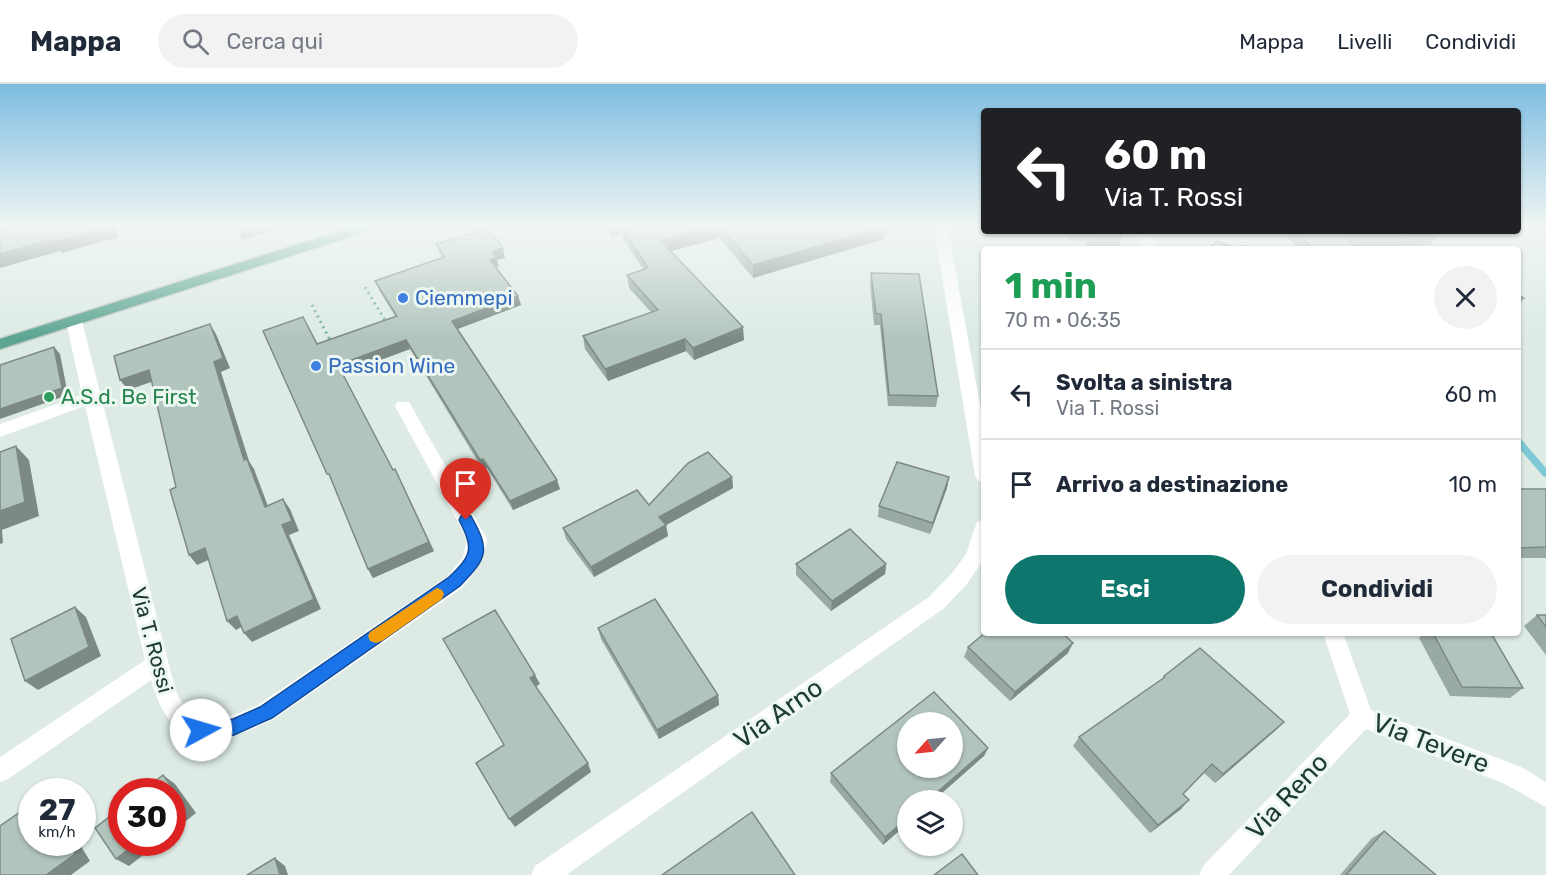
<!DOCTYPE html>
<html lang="it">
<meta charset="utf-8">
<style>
body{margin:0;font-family:Rubik,sans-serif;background:#f2f2f3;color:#1f2937;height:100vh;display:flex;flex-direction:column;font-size:22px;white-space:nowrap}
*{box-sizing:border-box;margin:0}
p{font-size:20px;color:#747a83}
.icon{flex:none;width:33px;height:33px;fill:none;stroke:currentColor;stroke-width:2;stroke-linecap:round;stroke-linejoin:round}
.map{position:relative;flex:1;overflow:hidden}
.panel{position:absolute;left:981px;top:162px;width:540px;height:390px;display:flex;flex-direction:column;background:#fff;border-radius:6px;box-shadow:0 2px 4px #0004}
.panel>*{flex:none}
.top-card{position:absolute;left:981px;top:24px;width:540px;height:126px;border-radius:6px;box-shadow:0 2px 4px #0004;background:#202124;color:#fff;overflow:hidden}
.needle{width:39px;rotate:243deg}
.buttons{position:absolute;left:897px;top:628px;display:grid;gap:12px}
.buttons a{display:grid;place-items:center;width:66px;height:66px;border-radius:50%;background:#fff;box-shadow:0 2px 4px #0004;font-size:30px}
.speed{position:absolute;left:18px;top:694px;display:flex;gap:12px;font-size:30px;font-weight:700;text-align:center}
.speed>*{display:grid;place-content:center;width:78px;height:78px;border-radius:50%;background:#fff;box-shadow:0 2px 4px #0004;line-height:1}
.speed small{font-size:15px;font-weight:400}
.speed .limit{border:9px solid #d22;background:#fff;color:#111}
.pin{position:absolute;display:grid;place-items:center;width:51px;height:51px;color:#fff;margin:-62px -26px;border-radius:50% 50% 50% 0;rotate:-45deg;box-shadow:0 0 6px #0007}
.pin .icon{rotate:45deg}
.me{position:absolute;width:66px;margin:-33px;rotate:84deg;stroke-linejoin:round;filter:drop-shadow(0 0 4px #0008)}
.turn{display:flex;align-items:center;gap:21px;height:126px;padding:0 24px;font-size:27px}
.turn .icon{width:78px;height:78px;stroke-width:2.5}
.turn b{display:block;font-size:42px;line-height:51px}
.round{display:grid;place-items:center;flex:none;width:63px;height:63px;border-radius:32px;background:#f2f2f3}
.head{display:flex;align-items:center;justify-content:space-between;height:102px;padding:0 24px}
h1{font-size:36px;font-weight:700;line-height:45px;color:#1e9e55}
.button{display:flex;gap:12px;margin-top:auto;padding:12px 24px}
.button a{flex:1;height:69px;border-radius:36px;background:#0f766e;color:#fff;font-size:24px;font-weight:700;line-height:69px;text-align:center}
.button a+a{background:#f2f2f3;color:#1f2937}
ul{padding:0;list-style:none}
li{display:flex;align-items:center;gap:18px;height:90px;padding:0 24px;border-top:2px solid #e0e1e3}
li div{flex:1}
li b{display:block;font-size:22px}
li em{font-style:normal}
header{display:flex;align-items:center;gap:36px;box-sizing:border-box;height:84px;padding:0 30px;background:#fff;border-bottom:2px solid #e0e1e3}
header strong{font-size:28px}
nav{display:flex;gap:33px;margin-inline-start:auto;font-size:21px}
.search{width:420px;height:54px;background:#f2f2f3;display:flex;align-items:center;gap:15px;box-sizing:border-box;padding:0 21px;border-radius:33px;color:#747a83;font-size:22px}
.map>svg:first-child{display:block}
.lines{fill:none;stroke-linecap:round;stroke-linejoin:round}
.stream{fill:#7ec9d6;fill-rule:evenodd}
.major-casing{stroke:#c0c8c6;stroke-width:3}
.path{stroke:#7ab1a0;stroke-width:3;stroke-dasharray:2 4;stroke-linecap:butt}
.minor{fill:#fff;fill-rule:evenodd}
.major{fill:#5ca592;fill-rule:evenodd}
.wall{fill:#99a9a3}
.shaded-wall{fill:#7d8a84}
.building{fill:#b2c5bd;stroke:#7d8a84;stroke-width:1.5;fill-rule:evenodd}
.route{fill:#1a73e8;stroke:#114b97;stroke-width:1.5}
.slow{fill:#f59e0b}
.shop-dot{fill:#3f7fe0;stroke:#edf7f2;stroke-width:2}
.leisure-dot{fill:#2e9e5b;stroke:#edf7f2;stroke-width:2}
.labels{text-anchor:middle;stroke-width:6;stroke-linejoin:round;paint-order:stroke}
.shop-label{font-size:21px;fill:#366cbe;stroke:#edf7f2;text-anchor:start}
.leisure-label{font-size:21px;fill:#27864d;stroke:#edf7f2;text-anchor:start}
.street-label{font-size:21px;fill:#1d3b33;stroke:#edf7f2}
.near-street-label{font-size:26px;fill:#1d3b33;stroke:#edf7f2}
</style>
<header>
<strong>Mappa</strong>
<div class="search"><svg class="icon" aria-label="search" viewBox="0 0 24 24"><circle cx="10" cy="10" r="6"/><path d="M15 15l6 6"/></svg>Cerca qui</div>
<nav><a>Mappa</a><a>Livelli</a><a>Condividi</a></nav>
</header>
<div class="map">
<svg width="1546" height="791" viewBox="0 0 1546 791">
<rect width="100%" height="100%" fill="#ddebe4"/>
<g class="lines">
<path class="stream" d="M1518,354L1521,355L1546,384V393L1543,392L1518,363Z"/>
<defs>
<path id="major" d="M352,143H373L371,146L0,265V255Z"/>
</defs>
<use href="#major" class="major-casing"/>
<g class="path">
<path d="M365,203L386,238"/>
<path d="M312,221L331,258"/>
</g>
<g class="minor">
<path d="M936,143H950L949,150L984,343V399L978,397L975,392L935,150Z"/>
<path d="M1135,147H1149L1159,165H1145Z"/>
<path d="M74,232L82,237L174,601C189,648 223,637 258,621L448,492L463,473L467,455L395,322L397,318H409L487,455C485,475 475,489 462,504L274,635C215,664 172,671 151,596L8,695L0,698V673L145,576L85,322L0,353V340L82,311L66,237Z"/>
<path d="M984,436V474L967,500L943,525L566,791H531L535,782L929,513L953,488L966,470L977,438Z"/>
<path d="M1323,549H1343L1371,626L1521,683L1546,698V723L1505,700L1366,645L1229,791H1199L1203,782L1350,630Z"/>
</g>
<use href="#major" class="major"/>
</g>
<g class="wall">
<path d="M603,143H884V155L753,194L720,154L671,167L744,256L694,276L686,267L608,297L585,265L583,252L651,228L629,204L627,191L643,185L620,150L612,153Z"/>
<path d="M1065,147H1119L1122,153L1118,164H1088L1085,157H1069Z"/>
<path d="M1283,147H1434L1438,150L1430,161L1356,163L1357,165H1298Z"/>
<path d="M436,160L505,174L497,176L499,182L496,184L518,212L521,221L457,245L560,405L513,426L487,384L483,386L410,265L343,290L434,467L373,494L368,485L317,260L395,232L379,206L375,197L442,174Z"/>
<path d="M871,189L938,312L936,323L888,322L880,241H874L870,200Z"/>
<path d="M732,393L733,404L666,441L668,452L594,493L566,455L563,444L649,421Z"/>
<path d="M949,393L947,404L930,450L878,433L879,422Z"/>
<rect x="1518" y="405" width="28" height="69"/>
<path d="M796,480H886L885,490L831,527L796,491Z"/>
<path d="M1537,531H1546V571L1524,542Z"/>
<path d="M598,544L718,611L719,621L659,655L601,555Z"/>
<path d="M1424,549H1495L1491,550L1523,604L1510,614L1450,612L1419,554Z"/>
<path d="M968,563L1068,569L1010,617L964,573Z"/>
<path d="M1164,592L1284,638L1215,699L1204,689L1183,710L1181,725L1150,749L1073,662L1079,653L1161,597Z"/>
<path d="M988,664L984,672L908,717V739L883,761L830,698L831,689Z"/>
<path d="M1384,747L1436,791H1340L1372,754Z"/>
</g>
<g class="shaded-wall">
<path d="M107,143H115L118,153L62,169L60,167L0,184V170L53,155Z"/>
<path d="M242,143H285L242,156L236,145Z"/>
<path d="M610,143H619L620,150L612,153Z"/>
<path d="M712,143H719L720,154L663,169L661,157Z"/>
<path d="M884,143H886L884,155L753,194V181Z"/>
<path d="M503,164L505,174L497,176L499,182L492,185L490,176L492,168Z"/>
<path d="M518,212L521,221L455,246L452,237Z"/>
<path d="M1524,214L1518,222V216Z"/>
<path d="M210,240L216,250L230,284L221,288L249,377L254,385L272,433L265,423L244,376L214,278Z"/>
<path d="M743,243L744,256L694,276L693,264Z"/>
<path d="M685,255L686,267L608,297L605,285Z"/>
<path d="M406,256L410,265L343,290L338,281Z"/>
<path d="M54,263L60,270L68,311L0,335V325Z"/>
<path d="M149,286L157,296L128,306L120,296Z"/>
<path d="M16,362L29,376L39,432L2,446L3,459L0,460V427Z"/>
<path d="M483,375L487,384L483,386L480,376Z"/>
<path d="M395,385L434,467L373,494L368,485Z"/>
<path d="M732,393L733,404L661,444L659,433Z"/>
<path d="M949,393L947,404L930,450L933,439Z"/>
<path d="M557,396L560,405L513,426L510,417Z"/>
<path d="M283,415L290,425L299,447L289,451L321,525L252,558L244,549Z"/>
<path d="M666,441L668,452L594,493L591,483Z"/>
<path d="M205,464L213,474L197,481L189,471Z"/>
<path d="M886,480L885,490L831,527L832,517Z"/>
<path d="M75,523L86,533L101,572L38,606L25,597Z"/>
<path d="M237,532L245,541L236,546L227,537Z"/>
<path d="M1073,559L1068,569L1010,617L1015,608Z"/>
<path d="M535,591L540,600L534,604L530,594Z"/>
<path d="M718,611L719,621L659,655L657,646Z"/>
<path d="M1284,638L1275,647L1215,699L1223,690Z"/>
<path d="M988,664L984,672L933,717H927Z"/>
<path d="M588,679L591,688L515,743L509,735Z"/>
<path d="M163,691L175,700L196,729L172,748V730Z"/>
<path d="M1189,716L1181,725L1150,749L1158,741Z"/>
<path d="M908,734V739L883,761L885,753Z"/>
<path d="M69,759H79L90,777L71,791H46Z"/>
<path d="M136,759H159L129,782L116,775Z"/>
<path d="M275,774L285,782L288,791H280Z"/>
</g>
<g class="building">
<path d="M0,143H107L54,158L53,155L0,170Z"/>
<path d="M622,143H712L661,157L743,243L693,264L685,255L605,285L583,252L658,226L627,191L648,184Z"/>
<path d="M720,143H884L753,181Z"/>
<path d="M488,144L503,164L492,168L497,173L490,176L518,212L452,237L557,396L510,417L483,375L480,376L406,256L338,281L393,386L395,385L429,458L368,485L329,390H327L263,247L303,233L317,260L397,232L375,197L444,173L436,160Z"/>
<path d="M1089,147H1119L1122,153H1092Z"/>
<path d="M1298,147H1434L1438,150L1346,153L1357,165H1312Z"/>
<path d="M1217,157L1232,163L1245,162L1253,165H1208Z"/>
<path d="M871,189L919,190L938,312L889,311L881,230H876Z"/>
<path d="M1518,211L1524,214L1518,216Z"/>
<path d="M210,240L223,274L214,278L244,376L247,375L265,423L283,415L292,437L282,441L314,515L244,549L237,532L227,537L205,464L189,471L170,406L176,403L149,286L120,296L114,272Z"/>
<path d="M54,263L62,304L0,325V281Z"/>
<path d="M16,362L25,418L0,427V368Z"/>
<path d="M708,368L732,393L659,433L666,441L591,483L563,444L637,406L649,421L688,379Z"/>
<path d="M897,378L949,393L933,439L879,422Z"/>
<path d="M1518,405H1546V463L1519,464L1518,463Z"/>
<path d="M850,445L886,480L832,517L796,480Z"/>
<path d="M655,515L718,611L657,646L598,544Z"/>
<path d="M75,523L89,563L25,597L11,555Z"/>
<path d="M495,526L535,591L530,594L588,679L509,735L476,679L504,661L443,555Z"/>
<path d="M1537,531H1546V543Z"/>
<path d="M985,549H1062L1073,559L1015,608L968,563Z"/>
<path d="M1433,549H1491L1523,604L1462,603Z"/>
<path d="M1200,564L1284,638L1223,690L1212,680L1183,710L1189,716L1158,741L1079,653L1165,593L1164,592Z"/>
<path d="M934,608L988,664L927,717H908V734L885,753L831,689ZM908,639H952V684H908Z"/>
<path d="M163,691L185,721L172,730V708H141Z"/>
<path d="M32,720V759H69L75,770L46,791H0V742Z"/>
<path d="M122,723V759H136L116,775L95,744Z"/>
<path d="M752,728L795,791H662Z"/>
<path d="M1384,747L1436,791H1346Z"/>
<path d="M962,770L978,791H934Z"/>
<path d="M275,774L280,791H247Z"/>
</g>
<linearGradient id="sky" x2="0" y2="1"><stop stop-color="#7dbce1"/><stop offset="0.56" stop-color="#f0f6f3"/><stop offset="1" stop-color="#f0f6f3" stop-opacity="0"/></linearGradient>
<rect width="1546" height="254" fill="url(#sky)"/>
<path class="route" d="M466,431L471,432C491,467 487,474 460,502L272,634L234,651L201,655L195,652L192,646L195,641L233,635L260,623L449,493C472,471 474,465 459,436L461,432Z"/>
<path class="slow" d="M437,504L442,506L444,510L442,515L382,557L376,559L370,557L368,552L370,548Z"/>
<g class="shop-dot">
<circle cx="403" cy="214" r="6"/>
<circle cx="316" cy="282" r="6"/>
</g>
<circle class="leisure-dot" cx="49" cy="313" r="6"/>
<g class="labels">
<g class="shop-label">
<text x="415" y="221">Ciemmepi</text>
<text x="328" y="289">Passion Wine</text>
</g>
<g class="leisure-label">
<text x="61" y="320">A.S.d. Be First</text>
</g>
<g class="street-label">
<text transform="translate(152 556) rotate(75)" y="7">Via T. Rossi</text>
</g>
<g class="near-street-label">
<text transform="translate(778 629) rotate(-35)" y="9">Via Arno</text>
<text transform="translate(1431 659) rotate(21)" y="9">Via Tevere</text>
<text transform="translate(1287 712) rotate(-47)" y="9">Via Reno</text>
</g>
</g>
</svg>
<div class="buttons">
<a><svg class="needle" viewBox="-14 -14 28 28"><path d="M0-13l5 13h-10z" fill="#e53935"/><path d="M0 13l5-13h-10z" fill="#747a83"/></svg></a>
<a><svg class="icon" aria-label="layers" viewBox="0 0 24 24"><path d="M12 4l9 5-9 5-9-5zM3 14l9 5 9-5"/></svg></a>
</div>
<div class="speed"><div>27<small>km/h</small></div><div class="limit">30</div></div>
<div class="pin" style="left:466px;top:436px;background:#d93025"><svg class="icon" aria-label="arrive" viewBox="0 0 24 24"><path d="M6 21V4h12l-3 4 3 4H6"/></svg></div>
<svg class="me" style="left:201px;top:646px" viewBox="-20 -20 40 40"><circle r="19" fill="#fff"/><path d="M0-13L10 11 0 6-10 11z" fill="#1a73e8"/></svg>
<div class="top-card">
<div class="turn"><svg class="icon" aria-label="left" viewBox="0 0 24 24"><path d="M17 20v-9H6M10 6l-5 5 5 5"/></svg><div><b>60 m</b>Via T. Rossi</div></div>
</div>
<section class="panel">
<div class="head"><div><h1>1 min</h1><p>70 m · 06:35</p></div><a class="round"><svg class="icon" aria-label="close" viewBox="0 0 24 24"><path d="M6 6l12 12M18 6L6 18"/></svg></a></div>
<ul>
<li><svg class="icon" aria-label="left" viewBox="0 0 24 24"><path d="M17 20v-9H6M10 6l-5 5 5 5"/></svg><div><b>Svolta a sinistra</b><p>Via T. Rossi</p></div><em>60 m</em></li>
<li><svg class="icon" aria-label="arrive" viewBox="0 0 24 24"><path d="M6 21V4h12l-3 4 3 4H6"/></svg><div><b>Arrivo a destinazione</b></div><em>10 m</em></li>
</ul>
<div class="button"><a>Esci</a><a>Condividi</a></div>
</section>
</div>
